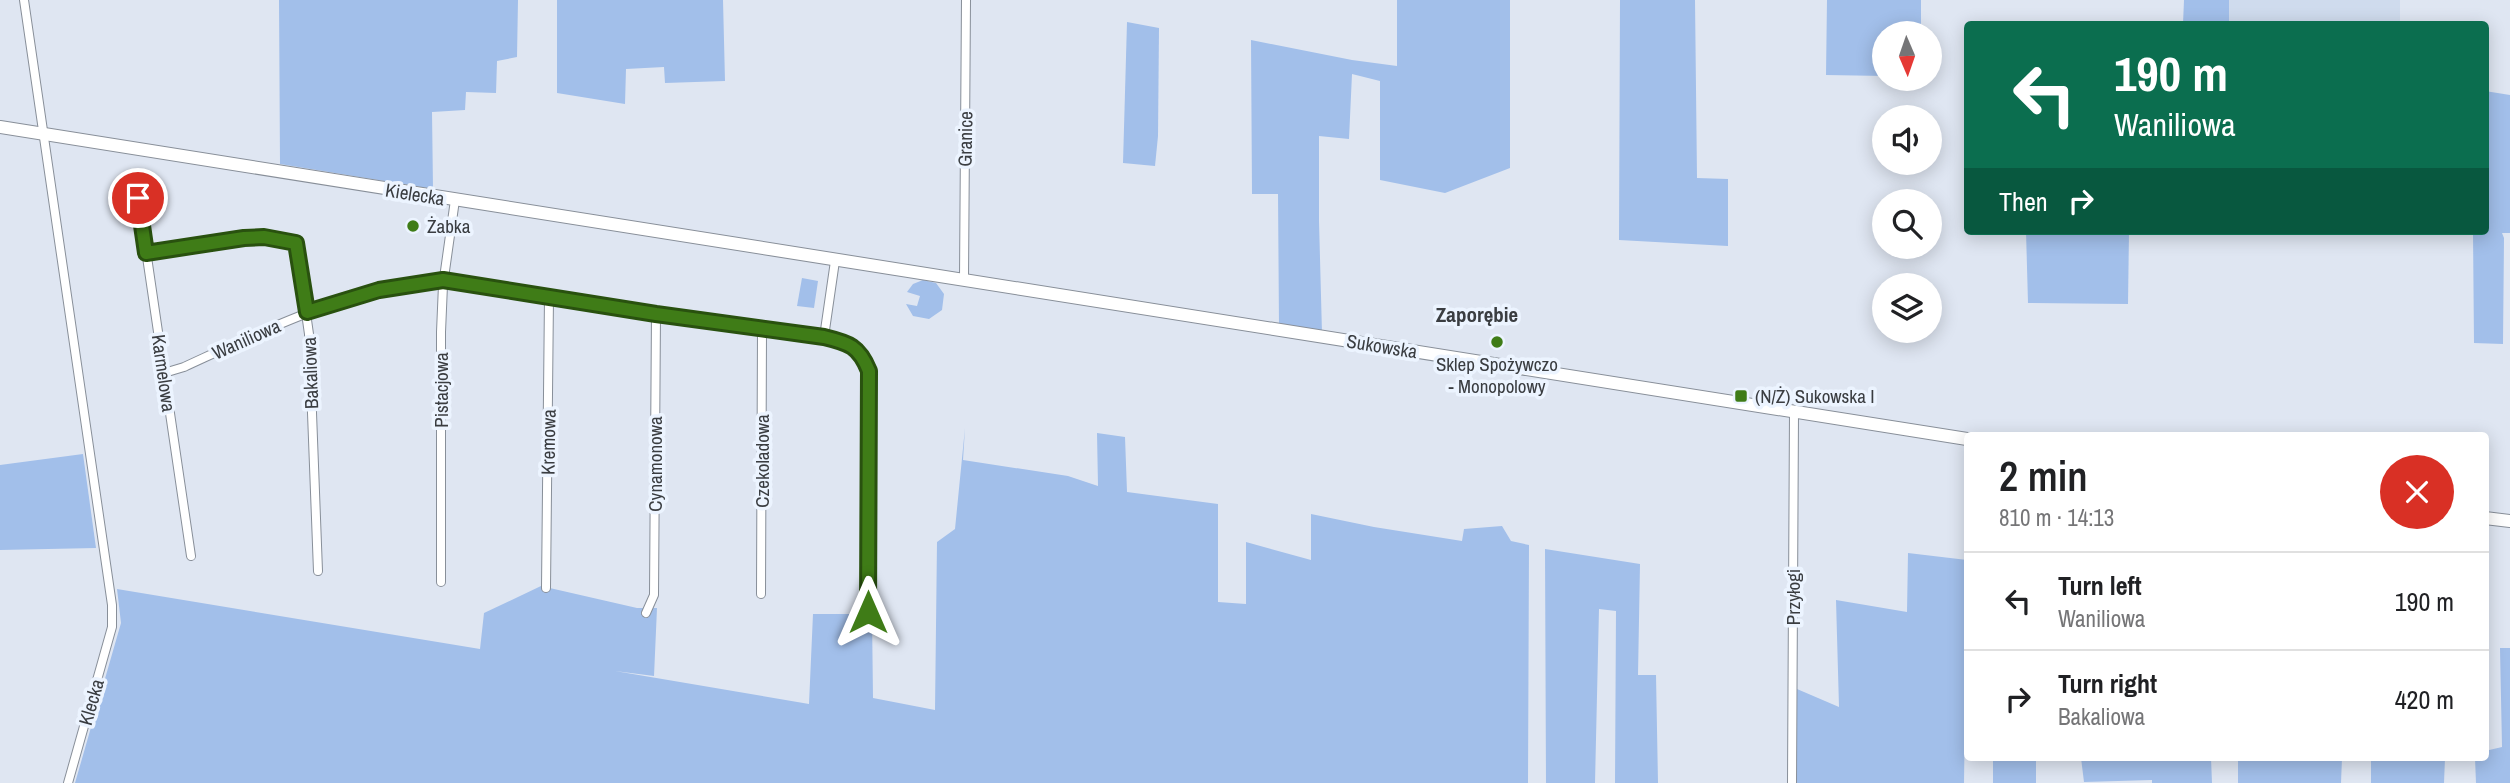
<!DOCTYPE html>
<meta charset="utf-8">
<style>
body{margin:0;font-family:"Archivo Narrow",sans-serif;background:#f6f6f6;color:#202124;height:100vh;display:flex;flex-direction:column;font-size:26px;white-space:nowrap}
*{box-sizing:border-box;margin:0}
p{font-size:23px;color:#757577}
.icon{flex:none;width:38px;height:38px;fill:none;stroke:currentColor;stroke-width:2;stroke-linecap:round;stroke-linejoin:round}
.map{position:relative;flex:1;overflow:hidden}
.sheet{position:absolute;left:1964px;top:432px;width:525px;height:329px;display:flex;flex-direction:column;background:#fff;border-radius:7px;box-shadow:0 4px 18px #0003}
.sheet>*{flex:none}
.hud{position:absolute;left:1964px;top:21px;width:525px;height:214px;border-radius:7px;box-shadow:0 4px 18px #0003;background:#0b6e4f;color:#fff;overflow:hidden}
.needle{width:46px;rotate:178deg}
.tools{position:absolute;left:1872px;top:21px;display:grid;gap:14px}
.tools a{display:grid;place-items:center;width:70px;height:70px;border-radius:50%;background:#fff;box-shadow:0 4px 18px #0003;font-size:35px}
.pin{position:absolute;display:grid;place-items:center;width:60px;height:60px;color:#fff;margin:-30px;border:4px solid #fff;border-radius:50%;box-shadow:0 2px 7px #0007}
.me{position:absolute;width:77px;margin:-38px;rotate:0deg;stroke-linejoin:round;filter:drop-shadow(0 0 5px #0008)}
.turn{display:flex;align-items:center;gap:24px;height:147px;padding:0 35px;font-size:32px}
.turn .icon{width:91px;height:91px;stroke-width:2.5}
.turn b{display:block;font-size:49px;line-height:60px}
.then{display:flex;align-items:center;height:66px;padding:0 35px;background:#0003;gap:14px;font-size:26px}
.round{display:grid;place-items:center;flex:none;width:74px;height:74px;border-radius:37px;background:#f6f6f6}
.headline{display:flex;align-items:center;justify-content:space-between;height:119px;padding:0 35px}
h1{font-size:42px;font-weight:600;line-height:52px}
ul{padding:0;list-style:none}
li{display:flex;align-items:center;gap:21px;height:98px;padding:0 35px;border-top:2px solid #e0e0e0}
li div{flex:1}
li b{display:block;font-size:26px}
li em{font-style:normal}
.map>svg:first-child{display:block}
.built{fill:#cfdbed}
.green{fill:#a2bfea}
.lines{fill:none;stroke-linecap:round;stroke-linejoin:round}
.street-casing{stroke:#888f99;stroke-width:10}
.secondary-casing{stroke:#888f99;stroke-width:14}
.street{stroke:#fff;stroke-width:8}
.secondary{stroke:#fff;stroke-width:12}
.route-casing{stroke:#29510f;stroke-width:18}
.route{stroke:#3f7c17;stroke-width:12}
.poi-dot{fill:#3f7c17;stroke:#ecf4ff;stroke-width:2.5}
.labels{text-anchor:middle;stroke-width:7;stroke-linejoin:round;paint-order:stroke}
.street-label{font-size:19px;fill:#3a3d41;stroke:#ecf4ff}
.poi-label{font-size:19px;fill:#3a3d41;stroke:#ecf4ff;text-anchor:start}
.neighbourhood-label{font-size:21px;font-weight:bold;fill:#3a3d41;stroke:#ecf4ff}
</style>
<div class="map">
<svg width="2510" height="783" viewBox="0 0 2510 783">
<rect width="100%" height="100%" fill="#dfe6f2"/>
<rect class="built" x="2229" y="0" width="171" height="24"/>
<g class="green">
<path d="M279,0H518L517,57L497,61L496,93L466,92L465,110L432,112L433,189L280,164Z"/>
<path d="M557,0H723L725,81L665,83L664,67L626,69L625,104L557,93Z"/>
<path d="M1397,0H1510V168L1445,193L1380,180V81L1352,74L1349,139L1319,136V221L1322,333L1279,325L1278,194H1252L1251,40L1352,60L1397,66Z"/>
<path d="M1620,0H1695L1697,178L1728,179V246L1619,240Z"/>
<path d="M1827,0H1921V33H1885V76L1826,75Z"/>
<path d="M2184,0H2229V24H2183Z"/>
<path d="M1127,22L1159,28L1158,136L1155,166L1123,163Z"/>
<path d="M2485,91L2510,95V233H2502L2504,238L2503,344L2474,343L2473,232L2467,231H2485Z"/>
<path d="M2026,231H2129L2128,304L2028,303Z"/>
<path d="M802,278L818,281L814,308L797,306Z"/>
<path d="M923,280L936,283L944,294L942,310L929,319L913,316L906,304L917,306L920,296L907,292L913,284Z"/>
<path d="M965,428L963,460L1068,476L1098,486L1097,433L1125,437L1127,492L1218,504V602L1246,604V542L1311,560V514L1374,527L1462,541L1464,529L1502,526L1511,541L1529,545L1528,783H75L121,623L117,589L480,649L484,613L541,586L637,608H657L654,676L615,671L809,704L813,614H862L872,616L873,698L935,710L937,542L955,529Z"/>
<path d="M83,454L96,548L0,550V465Z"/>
<path d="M1545,549L1640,564L1638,675H1656L1658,783H1615L1616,611L1599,609L1595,783H1546Z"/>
<path d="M1908,553L1967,560L1964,783H1797V689L1839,707L1836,600L1907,612Z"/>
<path d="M2500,648H2510V783H2476L2475,758H2485V751L2502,747Z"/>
<rect x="1993" y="758" width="43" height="25"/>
<path d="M2081,758H2211L2212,783H2152V780L2084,782Z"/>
<path d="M2238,758H2342L2341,783H2238Z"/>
<path d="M2371,758H2445L2444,783H2371Z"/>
</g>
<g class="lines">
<defs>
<g id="street">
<path d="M24,0L112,605V627L68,783"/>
<path d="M137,189L191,556"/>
<path d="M146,253L244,238L264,237L296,243L309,334L318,571"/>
<path d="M964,279L966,0"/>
<path d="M824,337L835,261"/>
<path d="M164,373L184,367C269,328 349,288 443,280L824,337C849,343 859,346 869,371L868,612"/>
<path d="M441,582V332L443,285L455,200"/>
<path d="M546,588L549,297"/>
<path d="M761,594L762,329"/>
<path d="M646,613L654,595L656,314"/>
<path d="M1792,783L1794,412"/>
</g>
<g id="secondary">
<path d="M0,127L1967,439"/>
<path d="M2485,518L2510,521"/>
</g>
</defs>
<use href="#street" class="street-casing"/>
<use href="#secondary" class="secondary-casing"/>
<use href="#street" class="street"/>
<use href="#secondary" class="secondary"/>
</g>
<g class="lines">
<defs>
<path id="route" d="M138,198L146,253L244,238L264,237L296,243L307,312L379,290L443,280L656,314L824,337C849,343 859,346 869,371L868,612"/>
</defs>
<use href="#route" class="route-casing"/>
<use href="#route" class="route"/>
</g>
<g class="poi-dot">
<circle cx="413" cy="226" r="7"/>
<circle cx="1497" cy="342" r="7"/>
<rect x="1734" y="389" width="14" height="14" rx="3.5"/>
</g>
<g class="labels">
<g class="street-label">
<text transform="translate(965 139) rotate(-89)" y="7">Granice</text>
<text transform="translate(415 194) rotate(9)" y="7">Kielecka</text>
<text transform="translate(246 339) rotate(-24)" y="7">Waniliowa</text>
<text transform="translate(1382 346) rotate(9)" y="7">Sukowska</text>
<text transform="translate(164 373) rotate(82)" y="7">Karmelowa</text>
<text transform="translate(310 373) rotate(-92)" y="7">Bakaliowa</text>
<text transform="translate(441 390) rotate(-90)" y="7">Pistacjowa</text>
<text transform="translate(548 442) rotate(-89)" y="7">Kremowa</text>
<text transform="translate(762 461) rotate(-90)" y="7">Czekoladowa</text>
<text transform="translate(655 464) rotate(-90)" y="7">Cynamonowa</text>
<text transform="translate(1793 597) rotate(-90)" y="7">Przyłogi</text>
<text transform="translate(91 702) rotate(-74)" y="7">Klecka</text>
</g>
<g class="poi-label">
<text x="427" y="233">Żabka</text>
<text x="1497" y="371" text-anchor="middle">Sklep Spożywczo<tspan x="1497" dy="22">- Monopolowy</tspan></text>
<text x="1755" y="403">(N/Ż) Sukowska I</text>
</g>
<g class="neighbourhood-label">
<text x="1477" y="322">Zaporębie</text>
</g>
</g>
</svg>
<div class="tools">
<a><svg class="needle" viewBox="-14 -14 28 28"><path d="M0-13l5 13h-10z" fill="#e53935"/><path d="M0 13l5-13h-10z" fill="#757577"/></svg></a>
<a><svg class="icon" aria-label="sound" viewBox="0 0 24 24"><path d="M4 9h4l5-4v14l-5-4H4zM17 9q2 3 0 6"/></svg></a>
<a><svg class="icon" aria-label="search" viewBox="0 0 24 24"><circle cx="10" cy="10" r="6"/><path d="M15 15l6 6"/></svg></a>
<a><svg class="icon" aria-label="layers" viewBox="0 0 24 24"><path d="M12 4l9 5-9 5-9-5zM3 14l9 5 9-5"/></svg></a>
</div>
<div class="pin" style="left:138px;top:198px;background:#d93025"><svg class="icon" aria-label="arrive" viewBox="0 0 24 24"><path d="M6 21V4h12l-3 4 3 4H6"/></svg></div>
<svg class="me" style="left:868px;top:612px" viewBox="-20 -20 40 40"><path d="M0-17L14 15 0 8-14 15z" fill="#3f7c17" stroke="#fff" stroke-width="4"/></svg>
<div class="hud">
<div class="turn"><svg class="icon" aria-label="left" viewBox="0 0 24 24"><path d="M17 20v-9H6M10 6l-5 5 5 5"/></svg><div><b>190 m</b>Waniliowa</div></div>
<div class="then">Then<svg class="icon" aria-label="right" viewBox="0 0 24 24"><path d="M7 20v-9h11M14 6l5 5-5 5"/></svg></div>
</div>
<section class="sheet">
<div class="headline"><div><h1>2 min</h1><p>810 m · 14:13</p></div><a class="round" style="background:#d93025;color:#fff"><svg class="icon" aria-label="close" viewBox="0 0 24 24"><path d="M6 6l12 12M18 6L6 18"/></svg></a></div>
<ul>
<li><svg class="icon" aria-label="left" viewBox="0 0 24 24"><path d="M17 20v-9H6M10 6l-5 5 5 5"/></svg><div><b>Turn left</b><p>Waniliowa</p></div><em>190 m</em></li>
<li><svg class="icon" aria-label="right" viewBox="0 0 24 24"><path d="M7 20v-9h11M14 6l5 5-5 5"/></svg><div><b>Turn right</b><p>Bakaliowa</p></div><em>420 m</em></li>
</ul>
</section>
</div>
